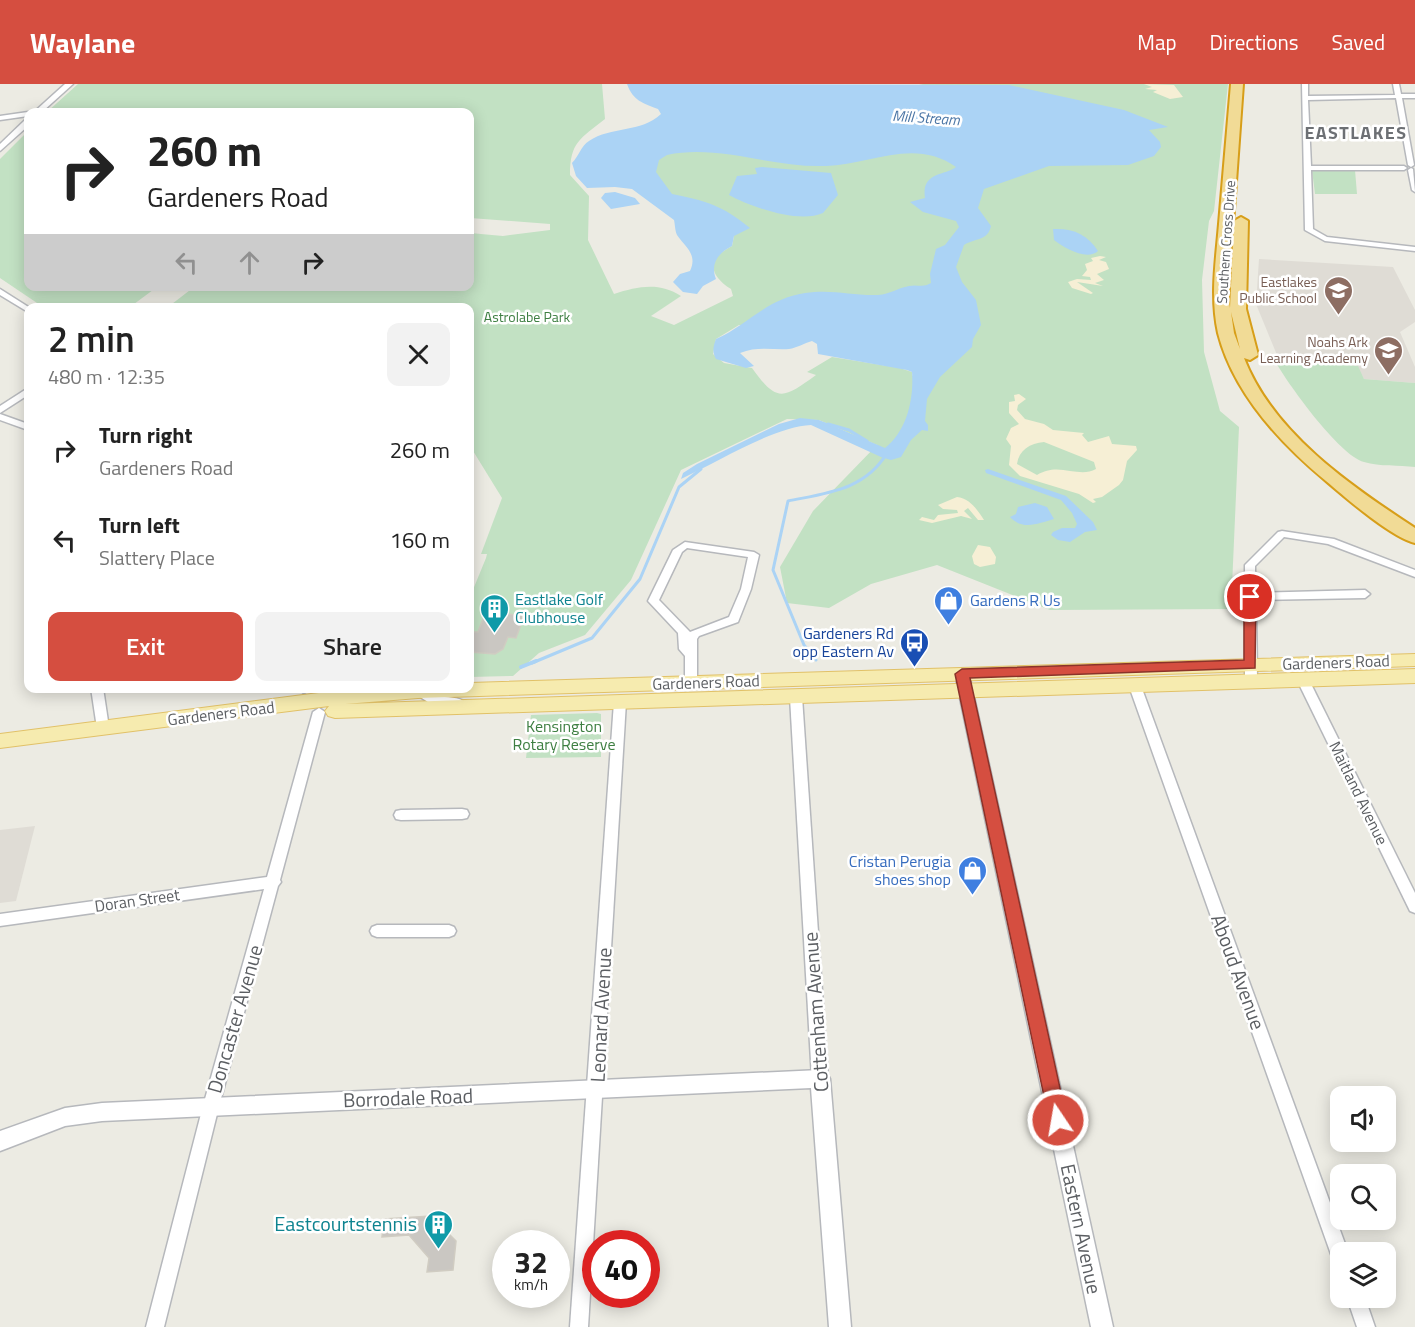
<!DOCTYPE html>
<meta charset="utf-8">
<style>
body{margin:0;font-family:"Titillium Web",sans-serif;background:#f2f2f2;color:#222;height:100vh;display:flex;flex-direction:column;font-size:22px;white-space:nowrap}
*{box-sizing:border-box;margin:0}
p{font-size:20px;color:#767676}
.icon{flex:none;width:33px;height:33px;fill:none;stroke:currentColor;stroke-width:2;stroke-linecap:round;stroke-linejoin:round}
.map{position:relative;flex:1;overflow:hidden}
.sheet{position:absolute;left:24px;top:219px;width:450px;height:390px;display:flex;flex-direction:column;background:#fff;border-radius:12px;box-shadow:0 3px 15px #0003}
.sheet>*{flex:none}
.top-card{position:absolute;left:24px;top:24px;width:450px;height:183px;border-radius:12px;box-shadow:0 3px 15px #0003;background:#fff;color:#222;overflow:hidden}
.buttons{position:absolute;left:1330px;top:1002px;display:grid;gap:12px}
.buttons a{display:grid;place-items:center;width:66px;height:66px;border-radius:12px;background:#fff;box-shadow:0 3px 15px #0003;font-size:30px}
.speed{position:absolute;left:492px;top:1146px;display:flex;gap:12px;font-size:30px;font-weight:700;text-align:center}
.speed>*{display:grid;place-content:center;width:78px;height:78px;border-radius:50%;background:#fff;box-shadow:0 3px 15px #0003;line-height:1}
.speed small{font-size:15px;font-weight:400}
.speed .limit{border:9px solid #d22;background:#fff;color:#111}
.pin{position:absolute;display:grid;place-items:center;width:51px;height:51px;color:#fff;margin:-26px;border:3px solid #fff;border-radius:50%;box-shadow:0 2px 6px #0007}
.me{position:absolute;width:66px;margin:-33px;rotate:348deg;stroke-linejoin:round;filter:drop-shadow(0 0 4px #0008)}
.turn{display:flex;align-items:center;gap:21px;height:126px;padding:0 24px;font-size:27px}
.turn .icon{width:78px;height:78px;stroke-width:2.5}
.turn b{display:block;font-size:42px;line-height:51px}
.lanes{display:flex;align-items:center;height:57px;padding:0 24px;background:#0003;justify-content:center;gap:30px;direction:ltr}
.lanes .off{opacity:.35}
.round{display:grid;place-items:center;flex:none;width:63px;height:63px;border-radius:12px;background:#f2f2f2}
.headline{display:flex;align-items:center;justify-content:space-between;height:102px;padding:0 24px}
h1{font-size:36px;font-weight:600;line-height:45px}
.primary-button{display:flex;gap:12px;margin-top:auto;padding:12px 24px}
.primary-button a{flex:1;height:69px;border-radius:12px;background:#d54e40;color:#fff;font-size:24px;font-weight:600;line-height:69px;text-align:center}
.primary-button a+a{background:#f2f2f2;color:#222}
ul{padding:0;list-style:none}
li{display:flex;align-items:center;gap:18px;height:90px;padding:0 24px}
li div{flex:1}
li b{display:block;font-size:22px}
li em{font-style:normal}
header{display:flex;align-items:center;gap:36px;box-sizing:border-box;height:84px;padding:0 30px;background:#d54e40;color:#fff}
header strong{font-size:28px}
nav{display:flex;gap:33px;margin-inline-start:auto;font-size:21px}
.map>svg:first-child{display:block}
.education{fill:#dfdcd5}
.green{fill:#c2e1c3;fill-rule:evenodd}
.sand{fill:#f6efd5;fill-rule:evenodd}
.water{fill:#abd3f5}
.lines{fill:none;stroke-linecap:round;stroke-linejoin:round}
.stream-far2{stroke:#abd3f5;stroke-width:2}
.stream-far1{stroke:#abd3f5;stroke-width:3}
.stream{stroke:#abd3f5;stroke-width:4}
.building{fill:#cac7c2;stroke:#d0ccc2;stroke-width:1.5}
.minor-casing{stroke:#b6b8bc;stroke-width:3}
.tertiary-casing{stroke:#b6b8bc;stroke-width:3}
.primary-casing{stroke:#e1c168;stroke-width:2}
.motorway-casing{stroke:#d79e19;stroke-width:4}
.minor{fill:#fff;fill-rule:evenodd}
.tertiary{fill:#fff;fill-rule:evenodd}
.primary{fill:#f6ebaf;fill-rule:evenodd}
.motorway{fill:#f1db96;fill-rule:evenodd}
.route{fill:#d54e40;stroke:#8a332a;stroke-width:1.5}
.labels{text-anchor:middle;stroke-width:5;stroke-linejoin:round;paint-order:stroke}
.far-street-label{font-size:14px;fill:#5b5e62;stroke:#fff}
.far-education-label{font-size:14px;fill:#785e54;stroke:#fff;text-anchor:end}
.far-park-label{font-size:14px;fill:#3e7f42;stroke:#fff}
.far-water-label{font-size:15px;font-style:italic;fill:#4a75a5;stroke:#fff}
.culture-label{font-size:16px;fill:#0d838f;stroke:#fff;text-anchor:start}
.shop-label{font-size:16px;fill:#366cbe;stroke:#fff;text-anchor:start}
.transit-label{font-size:16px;fill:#164399;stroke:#fff;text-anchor:end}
.street-label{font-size:16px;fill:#5b5e62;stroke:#fff}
.park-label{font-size:16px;fill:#3e7f42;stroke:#fff}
.far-district-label{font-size:18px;font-weight:bold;letter-spacing:1.5px;fill:#6d7074;stroke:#fff}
.near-street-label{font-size:20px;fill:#5b5e62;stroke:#fff}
.near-culture-label{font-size:20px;fill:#0d838f;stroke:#fff;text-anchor:end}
</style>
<header>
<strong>Waylane</strong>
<nav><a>Map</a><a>Directions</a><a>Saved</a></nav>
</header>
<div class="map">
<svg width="1415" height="1243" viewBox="0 0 1415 1243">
<rect width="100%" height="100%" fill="#ecebe3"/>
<g class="education">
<path d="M1259,175L1393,183L1415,226V238L1400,248L1415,283V299L1364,295L1357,282L1279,276L1256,220Z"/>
<path d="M35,742L16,817L0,819V746Z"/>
</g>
<g class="green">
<path d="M78,0H602L605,35C580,55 570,58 570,91L589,112L588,156L614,210C638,202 660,198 681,212L651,232L674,241L733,212L731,205C709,191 706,175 732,162L734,152L668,113L650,92L657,66L923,0H1228L1214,127L1209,137L1202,196L1204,268L1220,327L1239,343L1231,525L1050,526L937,481L871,500L829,524L787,519L780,483L813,427L877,361L819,336L787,335L681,386L631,496L585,551L539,569L513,592L470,593V513L486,474L487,470H481L502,414L470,362V224L168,223L194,203L470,202V149L503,152L550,146V140L470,134V28H47ZM739,241L947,256L912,292V288L900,284L832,273L807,288L816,291C783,315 777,319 752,284L724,279L713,270L716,255Z"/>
<path d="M28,47V202L157,203L130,223H43L0,194V75Z"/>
<path d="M1312,86H1355L1357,110H1315Z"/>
<path d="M1274,275L1358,282L1364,295L1415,299V383C1399,381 1380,383 1364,378C1340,372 1286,298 1274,275Z"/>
<path d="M597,629L601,630V673L526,674L531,631Z"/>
</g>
<g class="sand">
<path d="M1144,0L1174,1L1183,13L1170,15L1153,8L1157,6L1145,5L1152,3Z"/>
<path d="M1100,172L1106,173L1099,176L1106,178L1109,185L1097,190L1104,196L1095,199L1103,202L1077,198L1093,209L1091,210L1072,204L1068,198L1077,195L1091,196L1090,193L1082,192L1087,186L1085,180L1093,177L1091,174Z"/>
<path d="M1019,310L1026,315L1018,321L1017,326L1025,335L1044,340L1053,346L1084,349L1082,351L1088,358L1109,352L1112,360L1136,362L1137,366L1127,377L1123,396L1119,401L1102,413L1093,415L1096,418L1093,419L1079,410L1020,392L1009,381L1011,362L1006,355L1011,344L1019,340L1009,329V318L1015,317L1014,311ZM1044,358L1094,378L1096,385C1078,395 1059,377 1037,391L1017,380C1019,366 1030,359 1044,358Z"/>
<path d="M957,413C970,414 978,427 984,436H978L968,424L964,427L972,435L961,432L932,439L919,436L922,433L934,436L938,431L958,429L957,426L943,425L938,421Z"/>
<path d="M978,461L990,463L996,473L995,480L980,483L974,480L972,472Z"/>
</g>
<g class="water">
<path d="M627,0L1009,1L1124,26L1168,43L1149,46L1160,58L1161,63L1154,72L1128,81L1049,82L984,105L978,124L991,142C988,157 975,154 964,161L956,183L962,198L976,216L981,241L973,255L972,263L940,293L927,315L925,337L928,341V347L922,346L911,356L901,373L891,376L881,373L811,341C775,342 716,379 681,395L683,389L697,380L779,340L800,334L819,336L885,364C907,347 914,315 912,288L907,286L818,270L817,260L812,257C804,259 797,264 789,265C772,266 757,262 740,269L754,282L746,284L716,275C712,268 713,263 716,255C749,240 766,215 805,209C833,205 853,212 878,211C890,210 898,204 909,202C917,200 923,204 931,199L930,190L936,165L945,161L959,143L956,137L923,128L910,118L925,114C921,88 944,92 956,83C915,53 868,81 826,82C772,84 719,60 667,71L659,76L656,88L672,110C706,117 722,121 750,144L734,152L732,162C718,169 710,180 716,195L703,202L697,210L683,208L673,198L680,190L690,187C698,170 685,163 677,151C675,147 675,140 674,136L632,105L615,103L587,104L576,92L572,79C579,72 581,62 589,57C611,42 641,49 661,30L658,25C643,19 633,17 627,0Z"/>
<path d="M762,83L831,89L838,111L823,129C799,140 751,123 729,111L737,92L757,90L755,84Z"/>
<path d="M615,108L635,114L640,120L611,125L601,114L605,109Z"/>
<path d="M1053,145C1073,144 1087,150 1098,167C1087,177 1064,164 1054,156Z"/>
<path d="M988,385L1066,412L1093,438L1097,446L1085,448L1070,458L1058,456L1051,451L1053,448L1062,444H1075L1077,440L1072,429L1061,416L986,389L985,386Z"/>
<path d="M1035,419L1047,423L1054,435C1039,439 1023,447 1010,433L1016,430L1018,423Z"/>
</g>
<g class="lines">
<path class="stream-far2" d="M819,338L833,342"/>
<g class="stream-far1">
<path d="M828,340L849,346L867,357"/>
<path d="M816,576L804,561L773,486L788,417C827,409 865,406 887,369"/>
<path d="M532,579L592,554L640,495L679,403L701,385"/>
</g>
<path class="stream" d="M521,583L536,577"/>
</g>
<g class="building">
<path d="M486,527L524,532L516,554L508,553L503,565L495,570L470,568L471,548H478Z"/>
<path d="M431,1132L456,1157L453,1186L427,1188L429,1174L409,1151L382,1153L384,1135Z"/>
</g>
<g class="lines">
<defs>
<g id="minor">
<path d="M1302,0H1308V12L1395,11L1393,0H1399L1401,10H1415V14H1402L1414,81L1411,83L1408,81L1396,14L1308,16L1311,82H1404L1407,84L1404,86H1311L1313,145L1327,153L1415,163V167L1325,157L1305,146Z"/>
<path d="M28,28V32L0,36V32Z"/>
<path d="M1411,84L1413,85L1415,108L1412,106L1408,86Z"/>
<path d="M0,205L30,224L28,228L0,211Z"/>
<path d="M28,304V311L0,329V322Z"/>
<path d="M0,330L28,340V346L0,336Z"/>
<path d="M1282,447L1334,455L1415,486V493L1328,460L1284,453L1255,482V509L1365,506L1370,510L1365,514L1256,516L1257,598L1251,602L1245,598V481L1278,448Z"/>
<path d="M685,458L754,468L759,471L751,505L738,538L699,552L697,555V598L691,602L685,598V572L679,565L678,549L648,517L673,466ZM687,464L748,473L741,505L729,533L690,548L659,516L682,468Z"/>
<path d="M1303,592L1309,596L1415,809V829L1410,827L1297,596Z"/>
<path d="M1135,598L1141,602L1348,1168H1341V1182L1335,1179L1332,1173L1129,602Z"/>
<path d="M91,604H103L109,644L107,647L103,648L97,644Z"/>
<path d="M297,604H310V605L304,609Z"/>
<path d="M413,604C425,604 427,609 437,612C447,614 459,612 466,619L460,623L428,618L414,609Z"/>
<path d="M796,609L802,613L828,995L826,1000L820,1002L814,1000L812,995L790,613Z"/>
<path d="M620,614L626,618L588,1243H570L614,618Z"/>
<path d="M319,624L325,628L280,796L281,798L278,802L219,1022L164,1243H146L203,1022L264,805L0,842V830L267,793L313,628Z"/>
<path d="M462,725L467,726L469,730L467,734L462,735L401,736L396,735L394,731L396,727L401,726Z"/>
<path d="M377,841H449L454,843L456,847L454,851L449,853H377L372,851L370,847L372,843Z"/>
<path d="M1347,1214H1365L1375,1243H1357Z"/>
</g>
<g id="tertiary">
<path d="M65,0H73L42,28H34Z"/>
<path d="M25,36H28V42L0,67V60Z"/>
<path d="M962,585L969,590L1113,1243H1091L955,590Z"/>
<path d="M820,986L827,989L830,995L851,1243H829L811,1004L102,1037L65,1042L0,1067V1047L65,1024L102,1019Z"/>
</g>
<path id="primary" d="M1415,570V582L418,614L345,620L1415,585V599L335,634L328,632L325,627L329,622L0,664V650L358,604H470V599Z"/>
<path id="motorway" d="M1231,0H1243L1228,210L1230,224L1234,137L1241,133L1248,137L1246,225L1258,271L1250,276L1244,274C1273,349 1351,402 1415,444V459C1391,453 1346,414 1326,397C1280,359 1233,308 1218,249C1210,213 1216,176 1219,140C1223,93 1227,47 1231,0ZM1231,228L1240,265L1234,249Z"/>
</defs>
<use href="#minor" class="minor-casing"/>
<use href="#tertiary" class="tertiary-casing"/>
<use href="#primary" class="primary-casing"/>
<use href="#motorway" class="motorway-casing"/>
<use href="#minor" class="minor"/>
<use href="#tertiary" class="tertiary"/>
<use href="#primary" class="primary"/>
<use href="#motorway" class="motorway"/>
</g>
<path class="route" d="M1250,509L1256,513L1255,584L970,594L1067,1036L1064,1042L1058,1044L1051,1042L1049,1036L955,590L962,585L1244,576V513Z"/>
<defs>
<symbol id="school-pin" viewBox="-11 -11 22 30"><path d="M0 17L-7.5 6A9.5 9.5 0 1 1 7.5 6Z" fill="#8d6e63" stroke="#fff"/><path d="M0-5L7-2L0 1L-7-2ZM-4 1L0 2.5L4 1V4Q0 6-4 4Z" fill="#fff"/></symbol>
<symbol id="shop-pin" viewBox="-11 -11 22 30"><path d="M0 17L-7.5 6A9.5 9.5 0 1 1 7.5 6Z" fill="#3f7fe0" stroke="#fff"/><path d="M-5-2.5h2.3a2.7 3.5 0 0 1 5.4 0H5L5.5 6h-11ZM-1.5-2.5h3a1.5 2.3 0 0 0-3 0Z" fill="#fff"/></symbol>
<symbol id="building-pin" viewBox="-11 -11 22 30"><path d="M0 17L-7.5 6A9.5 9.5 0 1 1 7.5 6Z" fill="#0f9aa8" stroke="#fff"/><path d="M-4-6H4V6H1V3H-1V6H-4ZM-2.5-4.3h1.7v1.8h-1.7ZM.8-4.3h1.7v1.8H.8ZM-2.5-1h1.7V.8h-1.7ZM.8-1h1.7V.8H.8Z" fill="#fff"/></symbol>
<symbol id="bus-pin" viewBox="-11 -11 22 30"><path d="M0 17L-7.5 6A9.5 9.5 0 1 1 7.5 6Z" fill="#1a4fb4" stroke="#fff"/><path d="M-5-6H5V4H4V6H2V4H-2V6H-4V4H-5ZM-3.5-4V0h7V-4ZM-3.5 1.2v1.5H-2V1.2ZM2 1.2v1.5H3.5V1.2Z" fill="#fff"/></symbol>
</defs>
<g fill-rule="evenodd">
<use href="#school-pin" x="1322" y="190" width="33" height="45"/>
<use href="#school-pin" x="1372" y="250" width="33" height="45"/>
<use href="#shop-pin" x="932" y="500" width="33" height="45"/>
<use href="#building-pin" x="478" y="508" width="33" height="45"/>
<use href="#bus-pin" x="898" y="542" width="33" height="45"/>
<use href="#shop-pin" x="956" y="770" width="33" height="45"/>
<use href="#building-pin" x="422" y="1124" width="33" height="45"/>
</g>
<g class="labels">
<g class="far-street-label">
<text transform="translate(1226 158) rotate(-86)" y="5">Southern Cross Drive</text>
</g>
<g class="far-education-label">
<text x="1317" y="203">Eastlakes<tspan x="1317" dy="16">Public School</tspan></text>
<text x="1368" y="263">Noahs Ark<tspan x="1368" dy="16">Learning Academy</tspan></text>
</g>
<g class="far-park-label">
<text x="527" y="238">Astrolabe Park</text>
</g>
<g class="far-water-label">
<text transform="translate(926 34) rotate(4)" y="5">Mill Stream</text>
</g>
<g class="culture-label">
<text x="515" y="521">Eastlake Golf<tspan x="515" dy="18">Clubhouse</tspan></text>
</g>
<g class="shop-label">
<text x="970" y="522">Gardens R Us</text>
<text x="951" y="783" text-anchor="end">Cristan Perugia<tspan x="951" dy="18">shoes shop</tspan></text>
</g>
<g class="transit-label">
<text x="894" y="555">Gardeners Rd<tspan x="894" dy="18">opp Eastern Av</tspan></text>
</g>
<g class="street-label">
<text transform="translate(1336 578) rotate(-2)" y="6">Gardeners Road</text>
<text transform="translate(706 598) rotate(-2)" y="6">Gardeners Road</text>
<text transform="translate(221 629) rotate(-7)" y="6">Gardeners Road</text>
<text transform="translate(1359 709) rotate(64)" y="6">Maitland Avenue</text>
<text transform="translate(137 816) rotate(-8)" y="6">Doran Street</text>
</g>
<g class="park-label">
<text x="564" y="648">Kensington<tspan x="564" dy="18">Rotary Reserve</tspan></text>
</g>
<g class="far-district-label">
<text x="1356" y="55">EASTLAKES</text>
</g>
<g class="near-street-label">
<text transform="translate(1238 888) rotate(70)" y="7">Aboud Avenue</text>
<text transform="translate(816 928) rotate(-94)" y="7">Cottenham Avenue</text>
<text transform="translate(601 931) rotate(-87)" y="7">Leonard Avenue</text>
<text transform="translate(235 935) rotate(-74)" y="7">Doncaster Avenue</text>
<text transform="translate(408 1014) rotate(-2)" y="7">Borrodale Road</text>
<text transform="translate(1081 1145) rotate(78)" y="7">Eastern Avenue</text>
</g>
<g class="near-culture-label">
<text x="417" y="1147">Eastcourtstennis</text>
</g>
</g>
</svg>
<div class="buttons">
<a><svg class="icon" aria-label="sound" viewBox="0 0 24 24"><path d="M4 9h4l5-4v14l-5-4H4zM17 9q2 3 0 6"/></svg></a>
<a><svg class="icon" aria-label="search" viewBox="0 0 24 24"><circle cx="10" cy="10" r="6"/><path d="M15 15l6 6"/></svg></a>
<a><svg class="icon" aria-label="layers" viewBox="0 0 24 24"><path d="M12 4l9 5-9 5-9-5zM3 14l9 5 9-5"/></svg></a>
</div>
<div class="speed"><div>32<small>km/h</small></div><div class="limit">40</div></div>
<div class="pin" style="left:1250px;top:513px;background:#d93025"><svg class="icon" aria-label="arrive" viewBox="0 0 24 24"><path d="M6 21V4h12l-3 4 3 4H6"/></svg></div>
<svg class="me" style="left:1058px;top:1036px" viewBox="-20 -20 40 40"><circle r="17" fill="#d54e40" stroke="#fff" stroke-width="3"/><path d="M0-11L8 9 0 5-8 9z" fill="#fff"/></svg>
<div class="top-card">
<div class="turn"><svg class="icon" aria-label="right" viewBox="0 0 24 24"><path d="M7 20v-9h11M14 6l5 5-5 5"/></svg><div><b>260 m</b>Gardeners Road</div></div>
<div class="lanes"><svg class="icon off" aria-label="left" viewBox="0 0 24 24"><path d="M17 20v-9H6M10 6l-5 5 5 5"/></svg><svg class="icon off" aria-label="ahead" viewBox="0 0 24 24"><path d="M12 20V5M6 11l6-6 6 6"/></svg><svg class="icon" aria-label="right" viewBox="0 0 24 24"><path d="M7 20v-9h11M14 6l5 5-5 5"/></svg></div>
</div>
<section class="sheet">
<div class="headline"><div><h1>2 min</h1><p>480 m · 12:35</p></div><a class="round"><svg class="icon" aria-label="close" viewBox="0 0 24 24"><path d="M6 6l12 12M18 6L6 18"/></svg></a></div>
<ul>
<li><svg class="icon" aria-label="right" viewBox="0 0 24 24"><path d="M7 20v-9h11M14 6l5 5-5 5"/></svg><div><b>Turn right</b><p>Gardeners Road</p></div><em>260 m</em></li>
<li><svg class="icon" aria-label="left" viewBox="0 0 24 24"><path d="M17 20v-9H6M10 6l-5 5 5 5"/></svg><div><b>Turn left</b><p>Slattery Place</p></div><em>160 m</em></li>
</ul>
<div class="primary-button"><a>Exit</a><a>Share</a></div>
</section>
</div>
